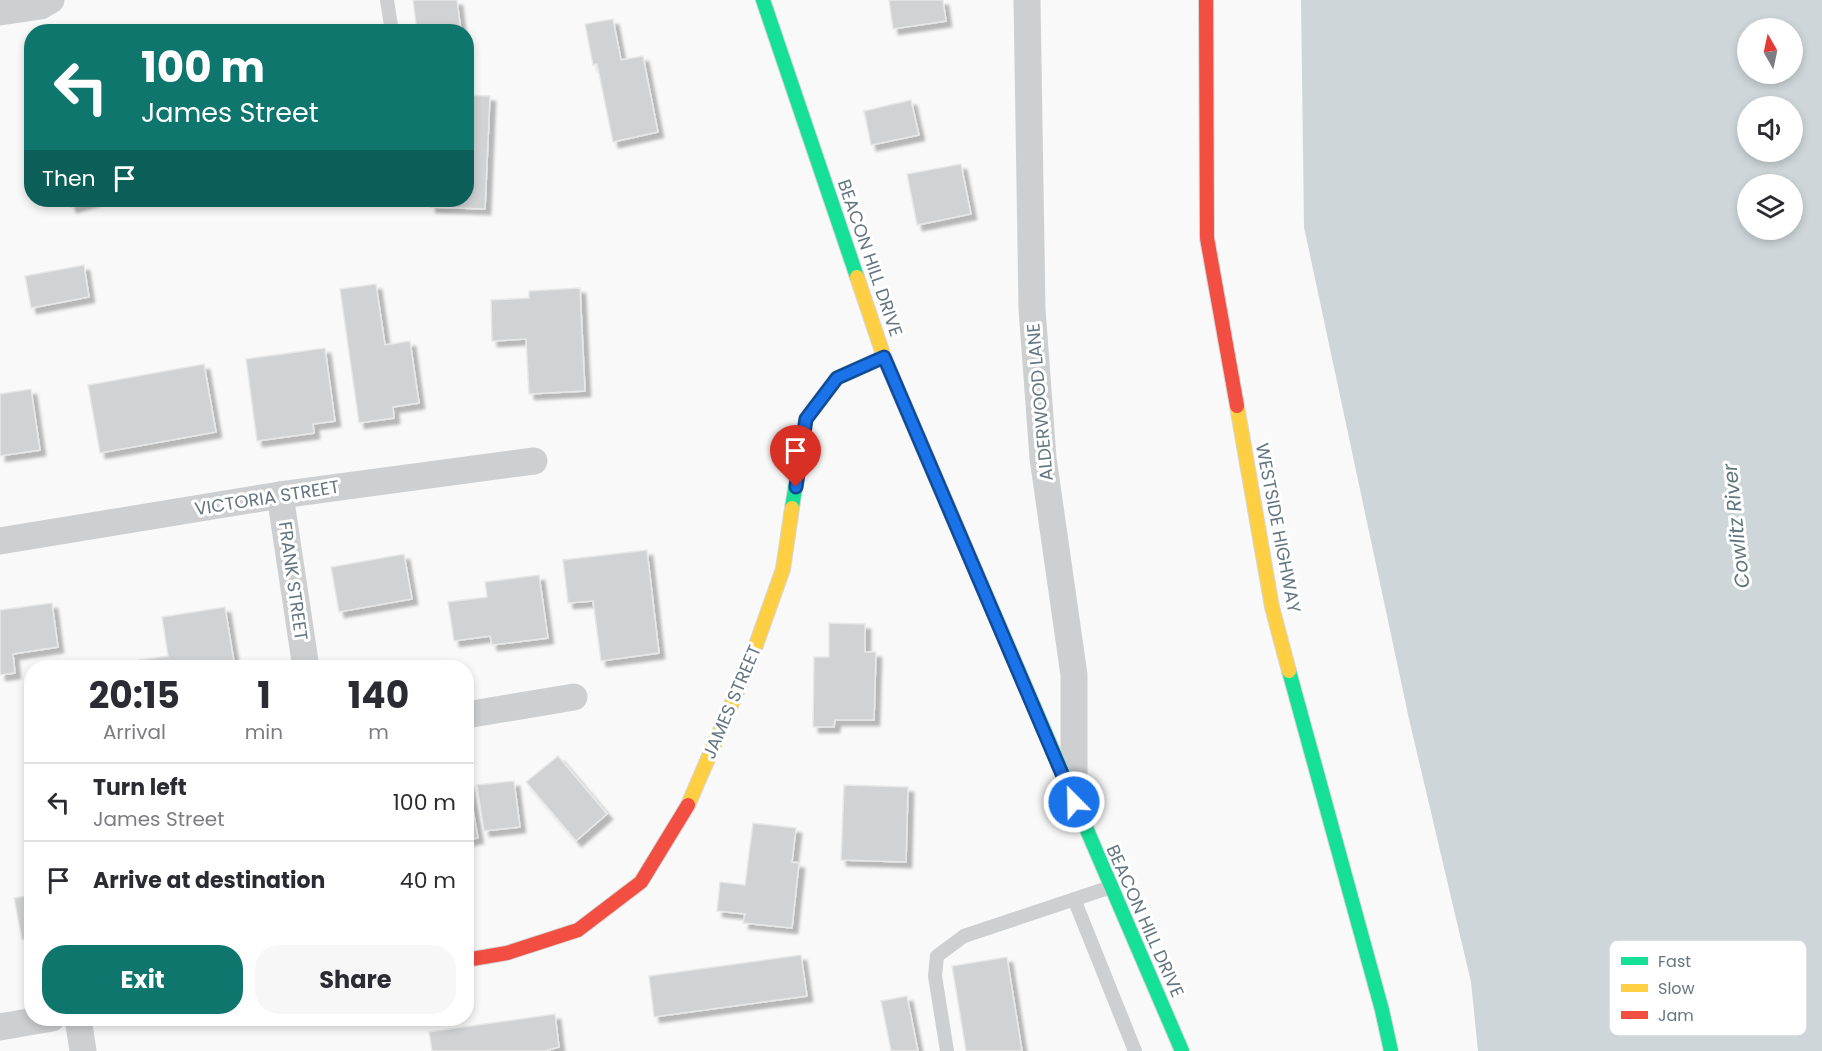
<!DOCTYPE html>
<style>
body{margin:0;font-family:Poppins,sans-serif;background:#f7f7f7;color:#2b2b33;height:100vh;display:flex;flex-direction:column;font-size:22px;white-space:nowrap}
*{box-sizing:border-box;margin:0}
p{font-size:20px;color:#7c7c81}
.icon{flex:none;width:33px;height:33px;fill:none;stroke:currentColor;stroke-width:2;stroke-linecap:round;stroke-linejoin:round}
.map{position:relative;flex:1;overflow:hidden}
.sheet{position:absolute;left:24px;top:660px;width:450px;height:366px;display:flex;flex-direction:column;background:#fff;border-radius:24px;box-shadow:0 3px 9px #0003}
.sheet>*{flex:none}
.guide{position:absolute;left:24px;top:24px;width:450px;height:183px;border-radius:24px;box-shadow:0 3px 9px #0003;background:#0f766e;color:#fff;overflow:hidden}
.needle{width:39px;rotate:351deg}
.buttons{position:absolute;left:1737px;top:18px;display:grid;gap:12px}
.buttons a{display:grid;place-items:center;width:66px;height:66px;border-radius:50%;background:#fff;box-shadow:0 3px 9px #0003;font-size:30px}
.pin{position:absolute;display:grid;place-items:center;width:51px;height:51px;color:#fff;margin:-62px -26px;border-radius:50% 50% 50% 0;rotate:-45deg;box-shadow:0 0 6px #0007}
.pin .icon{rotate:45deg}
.me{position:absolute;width:66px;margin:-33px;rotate:337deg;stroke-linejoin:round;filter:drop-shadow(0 0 4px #0008)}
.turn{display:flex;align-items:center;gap:21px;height:126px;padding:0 18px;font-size:27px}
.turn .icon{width:78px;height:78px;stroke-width:2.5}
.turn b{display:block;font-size:42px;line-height:51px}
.then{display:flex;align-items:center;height:57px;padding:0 18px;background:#0003;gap:12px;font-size:22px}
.eta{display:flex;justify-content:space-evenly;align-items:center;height:102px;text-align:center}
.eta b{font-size:36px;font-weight:700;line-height:42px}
.cta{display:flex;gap:12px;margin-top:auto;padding:12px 18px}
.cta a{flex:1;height:69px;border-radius:24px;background:#0f766e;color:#fff;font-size:24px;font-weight:700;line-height:69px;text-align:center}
.cta a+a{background:#f7f7f7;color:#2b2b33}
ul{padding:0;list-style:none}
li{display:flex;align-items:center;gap:18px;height:78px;padding:0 18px;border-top:2px solid #e1e1e2}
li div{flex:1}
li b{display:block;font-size:22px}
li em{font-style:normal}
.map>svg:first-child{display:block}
.water{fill:#ced6d9;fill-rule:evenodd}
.building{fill:#d0d2d3;stroke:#e8e8e8;stroke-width:1.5;filter:url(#shadow)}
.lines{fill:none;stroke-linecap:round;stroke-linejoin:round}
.fast-casing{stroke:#d5d6d7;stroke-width:16}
.slow-casing{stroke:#d5d6d7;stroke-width:16}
.jam-casing{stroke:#d5d6d7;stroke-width:16}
.lane{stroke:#cecfd0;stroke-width:14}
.street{stroke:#cecfd0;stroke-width:27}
.fast{stroke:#16e098;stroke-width:14}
.slow{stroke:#ffcf43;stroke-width:14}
.jam{stroke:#f24e42;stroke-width:14}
.route-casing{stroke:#114b97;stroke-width:15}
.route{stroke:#1a73e8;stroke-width:10}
.labels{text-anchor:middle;stroke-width:6;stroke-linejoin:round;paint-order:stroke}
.street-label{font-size:18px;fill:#657683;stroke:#fff}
.water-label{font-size:20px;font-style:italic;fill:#60757c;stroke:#fff}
.key{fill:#fff;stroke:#d1d6da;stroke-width:1.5}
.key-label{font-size:16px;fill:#657683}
</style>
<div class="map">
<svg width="1822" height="1051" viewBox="0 0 1822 1051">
<defs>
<filter id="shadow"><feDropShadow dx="5.5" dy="5.5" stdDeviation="1.5" flood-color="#0004"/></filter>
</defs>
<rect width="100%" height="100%" fill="#f9f9f9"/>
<path class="water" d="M1301,0H1822V1051H1478L1471,982L1409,719L1304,227ZM1748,28H1792V74H1748ZM1748,106H1792V152H1748ZM1748,184H1792V230H1748Z"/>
<g class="building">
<path d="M413,0H457L461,32H417Z"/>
<path d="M889,0H943L946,21L893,29Z"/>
<path d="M613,19L621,60L643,56L658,132L613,142L597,64L593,65L585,24Z"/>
<path d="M466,95L490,96L485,209L430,207L431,200H466Z"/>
<path d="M911,100L919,135L871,145L864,111Z"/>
<path d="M961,164L971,214L917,225L907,174Z"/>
<path d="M69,200H96L71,207Z"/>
<path d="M84,265L89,297L31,308L25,276Z"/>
<path d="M376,284L385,345L410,341L419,403L393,407L394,418L359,423L340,289Z"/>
<path d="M580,288L585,391L529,394L526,339L492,341L491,300L529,298V291Z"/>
<path d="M325,348L335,421L313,424L314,433L257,441L246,359Z"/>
<path d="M204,364L216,432L100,453L88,385Z"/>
<path d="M31,389L40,450L0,456V394Z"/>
<path d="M647,550L659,653L601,661L593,601L568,603L563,560Z"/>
<path d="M404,554L412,599L339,612L331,567Z"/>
<path d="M539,575L548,638L492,645L490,636L454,641L448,602L487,597L485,582Z"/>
<path d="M52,603L58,647L13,654L15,673L0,675V610Z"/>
<path d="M225,607L235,668H140L139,660L168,656L162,617Z"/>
<path d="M829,623L865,624V652H876L874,720H835L834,727H813L814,657H829Z"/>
<path d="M558,756L607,814L576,841L526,782Z"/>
<path d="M514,781L520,827L484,831L477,785Z"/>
<path d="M466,782H468L478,838L466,840Z"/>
<path d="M844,785L908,787L906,862L841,860Z"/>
<path d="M753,823L796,828L792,862L799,863L792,928L743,923L745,914L717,911L720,882L745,885Z"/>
<path d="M32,895V938L22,940L14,898Z"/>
<path d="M801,955L807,996L654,1017L649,976Z"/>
<path d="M1007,957L1022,1051H966L952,966Z"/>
<path d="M907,996L918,1051H891L881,1001Z"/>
<path d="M555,1014L559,1047L545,1051H432L429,1032Z"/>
</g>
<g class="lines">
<defs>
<g id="fast">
<path d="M763,0L857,277"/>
<path d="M792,508L806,419L837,378L884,357"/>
<path d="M971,560L1182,1051"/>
<path d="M1289,671L1382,1010L1391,1051"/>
</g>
<g id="slow">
<path d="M857,277L884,357L971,560"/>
<path d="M1237,406L1272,607L1289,671"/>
<path d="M688,805L751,659L783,569L792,508"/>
</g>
<g id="jam">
<path d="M1206,0L1207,238L1237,406"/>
<path d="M466,960L507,953L578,930L641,882L688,805"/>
</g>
</defs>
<use href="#fast" class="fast-casing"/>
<use href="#slow" class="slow-casing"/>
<use href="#jam" class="jam-casing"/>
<g class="lane">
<path d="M387,0L392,32"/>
<path d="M1074,899L1135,1051"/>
<path d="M947,1051L935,976L937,956L964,936L1111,887"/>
</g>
<g class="street">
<path d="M1027,0L1032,309L1043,458L1074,675V795"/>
<path d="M0,12L41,6L51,0"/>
<path d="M280,495L306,668"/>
<path d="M0,541L280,495L534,461"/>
<path d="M466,715L574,697"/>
<path d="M78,1018L83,1051"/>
<path d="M0,1027L52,1018"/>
</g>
<use href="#fast" class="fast"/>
<use href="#slow" class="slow"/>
<use href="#jam" class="jam"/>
</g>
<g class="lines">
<defs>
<path id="route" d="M796,487L806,419L837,378L884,357L1074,802"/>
</defs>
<use href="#route" class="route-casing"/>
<use href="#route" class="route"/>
</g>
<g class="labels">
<g class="street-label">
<text transform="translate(870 258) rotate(71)" y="6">BEACON HILL DRIVE</text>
<text transform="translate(1040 402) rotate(-95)" y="6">ALDERWOOD LANE</text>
<text transform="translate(267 498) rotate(-9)" y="6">VICTORIA STREET</text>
<text transform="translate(1278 528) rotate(79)" y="6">WESTSIDE HIGHWAY</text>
<text transform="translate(293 581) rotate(82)" y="6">FRANK STREET</text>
<text transform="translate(732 702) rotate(-67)" y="6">JAMES STREET</text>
<text transform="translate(1145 921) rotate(66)" y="6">BEACON HILL DRIVE</text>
</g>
<g class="water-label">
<text transform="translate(1736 526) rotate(-96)" y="7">Cowlitz River</text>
</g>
</g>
<rect x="1609" y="940" width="198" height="96" rx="9" class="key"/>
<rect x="1621" y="957" width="27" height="8" fill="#16e098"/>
<rect x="1621" y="984" width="27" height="8" fill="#ffcf43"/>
<rect x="1621" y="1011" width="27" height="8" fill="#f24e42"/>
<g class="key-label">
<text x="1658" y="967">Fast</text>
<text x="1658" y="994">Slow</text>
<text x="1658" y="1021">Jam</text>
</g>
</svg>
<div class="buttons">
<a><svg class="needle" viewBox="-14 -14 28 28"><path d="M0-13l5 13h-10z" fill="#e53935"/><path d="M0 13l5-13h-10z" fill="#7c7c81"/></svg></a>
<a><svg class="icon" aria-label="sound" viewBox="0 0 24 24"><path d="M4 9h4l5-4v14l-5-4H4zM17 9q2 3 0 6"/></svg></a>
<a><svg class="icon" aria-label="layers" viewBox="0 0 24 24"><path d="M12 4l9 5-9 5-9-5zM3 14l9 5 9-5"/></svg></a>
</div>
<div class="pin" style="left:796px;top:487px;background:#d93025"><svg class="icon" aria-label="arrive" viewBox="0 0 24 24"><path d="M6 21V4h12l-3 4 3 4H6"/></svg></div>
<svg class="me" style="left:1074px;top:802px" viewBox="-20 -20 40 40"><circle r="17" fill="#1a73e8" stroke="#fff" stroke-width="3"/><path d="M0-11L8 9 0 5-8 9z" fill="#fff"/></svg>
<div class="guide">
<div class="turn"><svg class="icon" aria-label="left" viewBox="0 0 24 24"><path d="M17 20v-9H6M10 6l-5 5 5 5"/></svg><div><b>100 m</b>James Street</div></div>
<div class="then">Then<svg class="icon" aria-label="arrive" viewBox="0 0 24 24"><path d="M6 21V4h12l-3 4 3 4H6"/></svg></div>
</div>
<section class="sheet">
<div class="eta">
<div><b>20:15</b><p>Arrival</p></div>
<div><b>1</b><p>min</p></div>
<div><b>140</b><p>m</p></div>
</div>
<ul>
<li><svg class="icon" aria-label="left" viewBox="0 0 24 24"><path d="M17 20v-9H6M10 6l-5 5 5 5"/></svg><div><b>Turn left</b><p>James Street</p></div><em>100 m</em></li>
<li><svg class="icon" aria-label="arrive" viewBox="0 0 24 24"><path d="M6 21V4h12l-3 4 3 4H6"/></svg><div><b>Arrive at destination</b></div><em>40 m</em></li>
</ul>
<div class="cta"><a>Exit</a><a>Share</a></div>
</section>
</div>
